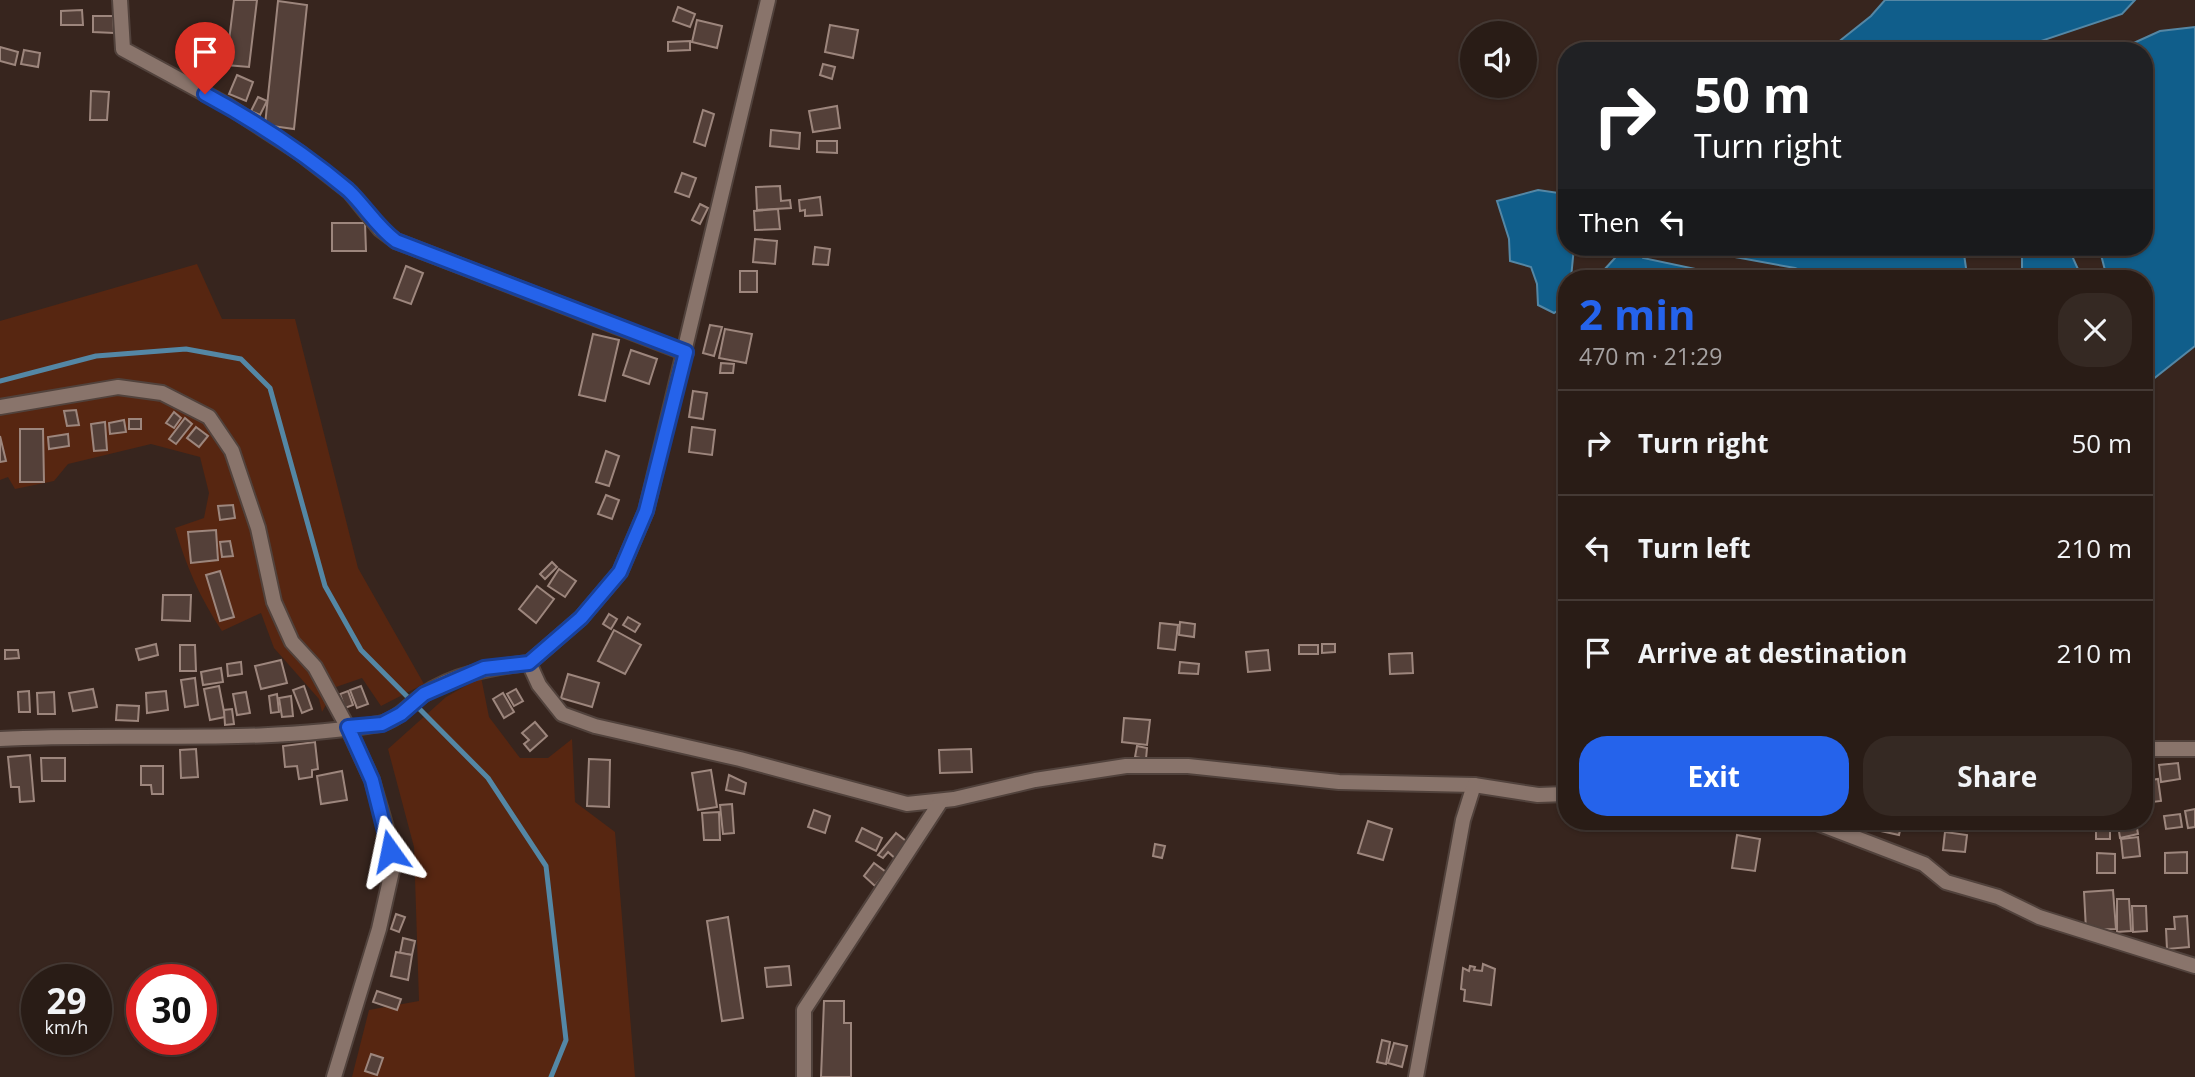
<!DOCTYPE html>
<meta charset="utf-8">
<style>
body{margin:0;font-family:"Open Sans",sans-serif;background:#352923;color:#f1f3f6;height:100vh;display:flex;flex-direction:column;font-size:26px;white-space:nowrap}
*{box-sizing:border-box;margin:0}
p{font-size:23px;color:#a5a1a1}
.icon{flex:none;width:38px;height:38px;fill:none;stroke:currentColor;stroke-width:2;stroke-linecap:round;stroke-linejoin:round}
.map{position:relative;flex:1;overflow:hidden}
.panel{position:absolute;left:1558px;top:270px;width:595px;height:560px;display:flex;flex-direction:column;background:#291c16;border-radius:28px;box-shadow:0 2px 5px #0004,0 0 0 2px #453a35}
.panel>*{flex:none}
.guide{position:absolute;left:1558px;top:42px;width:595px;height:214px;border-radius:28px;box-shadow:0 2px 5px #0004,0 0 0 2px #453a35;background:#202124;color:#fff;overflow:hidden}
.tools{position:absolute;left:1460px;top:21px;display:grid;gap:14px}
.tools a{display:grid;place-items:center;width:77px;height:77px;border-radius:50%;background:#291c16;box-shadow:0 2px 5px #0004,0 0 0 2px #453a35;font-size:35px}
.speed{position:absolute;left:21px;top:964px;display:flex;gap:14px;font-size:35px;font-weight:700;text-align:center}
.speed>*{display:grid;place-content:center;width:91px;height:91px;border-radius:50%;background:#291c16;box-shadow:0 2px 5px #0004,0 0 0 2px #453a35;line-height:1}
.speed small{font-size:18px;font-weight:400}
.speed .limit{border:10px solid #d22;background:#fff;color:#111}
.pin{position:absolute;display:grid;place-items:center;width:60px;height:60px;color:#fff;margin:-72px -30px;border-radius:50% 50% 50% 0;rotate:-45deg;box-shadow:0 0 7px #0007}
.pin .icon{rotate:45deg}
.me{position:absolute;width:77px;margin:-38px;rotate:348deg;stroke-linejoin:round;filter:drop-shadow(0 0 5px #0008)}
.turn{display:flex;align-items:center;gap:24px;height:147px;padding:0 21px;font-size:32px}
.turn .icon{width:91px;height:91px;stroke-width:2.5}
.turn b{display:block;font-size:49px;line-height:60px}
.then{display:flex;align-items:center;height:66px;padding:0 21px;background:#0003;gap:14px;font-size:26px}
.round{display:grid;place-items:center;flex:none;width:74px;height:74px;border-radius:28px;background:#352923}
.summary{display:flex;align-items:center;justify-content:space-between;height:119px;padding:0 21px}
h1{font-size:42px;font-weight:700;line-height:52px;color:#2563eb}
.primary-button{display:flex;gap:14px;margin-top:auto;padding:14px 21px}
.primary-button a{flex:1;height:80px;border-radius:28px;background:#2563eb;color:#fff;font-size:28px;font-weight:700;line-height:80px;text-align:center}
.primary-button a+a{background:#352923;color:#f1f3f6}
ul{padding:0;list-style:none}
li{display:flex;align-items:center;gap:21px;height:105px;padding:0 21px;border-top:2px solid #453a35}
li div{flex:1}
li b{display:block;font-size:26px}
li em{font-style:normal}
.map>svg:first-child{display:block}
.green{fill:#572611}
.water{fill:#105e8b;stroke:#5487a5;stroke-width:2}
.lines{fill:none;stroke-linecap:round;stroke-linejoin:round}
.stream{stroke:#5487a5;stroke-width:5}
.building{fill:#544039;stroke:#9d867d;stroke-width:2}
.minor-casing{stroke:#51423c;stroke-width:18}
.minor{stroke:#89746b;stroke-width:14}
.route-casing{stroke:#184099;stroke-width:18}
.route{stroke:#2563eb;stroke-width:12}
</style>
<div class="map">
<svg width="2195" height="1077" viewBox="0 0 2195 1077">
<rect width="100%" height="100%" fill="#37251e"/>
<g class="green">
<path d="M197,264L222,319H295L358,568L424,684L381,706L362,678L336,687L322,712L319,699L274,648L261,613L222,631C200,598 186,566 175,528L204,518L209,493L200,457L151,444L68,464L54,481L15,489L8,477L0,480V321Z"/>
<path d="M481,677L489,717L520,758H548L572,739L575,802L615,832L635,1077H352L369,1010L419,1001L414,847L388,749L446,697Z"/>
</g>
<g class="water">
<path d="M1885,0H2135L2122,14L2011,51H1827L1871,16Z"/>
<path d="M2195,27V346L2152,380L2144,381V278H2107L2099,247H2144V51H2116L2160,31Z"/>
<path d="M1538,190L1566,194V247H1574L1571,278H1566V305L1554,313L1538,305L1537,284L1531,267L1510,261L1509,239L1497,201Z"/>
<path d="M1625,247H1639L1643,258L1738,278H1604V270Z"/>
<path d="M1680,247H1963L1966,268L1971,278H1819L1795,268Z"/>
<path d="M2022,247H2074L2072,256L2082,278H2022Z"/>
</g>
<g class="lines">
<path class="stream" d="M0,381L96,356L186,349L241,359L270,388L325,586L361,650L488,778L546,866L566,1040L551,1077"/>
</g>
<g class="building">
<path d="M234,0H257L249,67L226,65Z"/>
<path d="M278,1L307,5L294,129L265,125Z"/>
<path d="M678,7L695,14L690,27L673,21Z"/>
<path d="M82,10L83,25H61V11Z"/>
<path d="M93,16H113L114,33L93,32Z"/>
<path d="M697,20L722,26L717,48L692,42Z"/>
<path d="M830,25L858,30L853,58L825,52Z"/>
<path d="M690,41V50L668,51V42Z"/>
<path d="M0,47L18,52L15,65L0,61Z"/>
<path d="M24,50L40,53L38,67L21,64Z"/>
<path d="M823,64L835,67L832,79L820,75Z"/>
<path d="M237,75L253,82L246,101L229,94Z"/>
<path d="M91,91L109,92L107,120H90Z"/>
<path d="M258,97L267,101L260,115L251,111Z"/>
<path d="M837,106L840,128L813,132L809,111Z"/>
<path d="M703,110L714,114L705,146L694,142Z"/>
<path d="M771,130L800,133L799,149L770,146Z"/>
<path d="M817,141H837V153L817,152Z"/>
<path d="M682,173L696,178L689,197L675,192Z"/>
<path d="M780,186L781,201L790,200L791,208L757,210L756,187Z"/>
<path d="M820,197L822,215L805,216V210L800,211L799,200Z"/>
<path d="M700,204L708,208L700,224L692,220Z"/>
<path d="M778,209L780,229L755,230L754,211Z"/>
<path d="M332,223H365L366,251H332Z"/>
<path d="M755,239L777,241L775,264L753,262Z"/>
<path d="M815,247L830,249L828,265L813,264Z"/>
<path d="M406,266L423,273L411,304L394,298Z"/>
<rect x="740" y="271" width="17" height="21"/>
<path d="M710,325L722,327L714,356L703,353Z"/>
<path d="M725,329L752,334L746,363L719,358Z"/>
<path d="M593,334L619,340L605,401L579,395Z"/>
<path d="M631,350L657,359L649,384L623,375Z"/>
<path d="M721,363L734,364L733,373H720Z"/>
<path d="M693,391L707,393L703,419L689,417Z"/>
<path d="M76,410L79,425L67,426L64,411Z"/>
<path d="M174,412L181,418L174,428L166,423Z"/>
<path d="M185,418L192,424L176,444L169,439Z"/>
<rect x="129" y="419" width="12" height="10"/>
<path d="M124,420L126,432L110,434L109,423Z"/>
<path d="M105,422L107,450L94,451L91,424Z"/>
<path d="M196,427L208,436L199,447L187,438Z"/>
<path d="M692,427L715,430L712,455L689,452Z"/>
<path d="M20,429H43L44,482H20Z"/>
<path d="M68,434L69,446L49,449L48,437Z"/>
<path d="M0,436L6,461L0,462Z"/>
<path d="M606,451L619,456L609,486L596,482Z"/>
<path d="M606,495L619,500L612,519L598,514Z"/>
<path d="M233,505L235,518L220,520L218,506Z"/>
<path d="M216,530L218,560L191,563L188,532Z"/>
<path d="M230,541L233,556L222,557L220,542Z"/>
<path d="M552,562L557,567L545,579L540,574Z"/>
<path d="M559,569L576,581L565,597L548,586Z"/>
<path d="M220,571L234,617L220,621L206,575Z"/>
<path d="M537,586L554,599L536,623L519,609Z"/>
<path d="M163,595H191L190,621L162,620Z"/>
<path d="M609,614L617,619L611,629L603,624Z"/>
<path d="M628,617L640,624L635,632L623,625Z"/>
<path d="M1180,622L1195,624L1194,637L1179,635Z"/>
<path d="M1160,623L1178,625L1175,650L1158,648Z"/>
<path d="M614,630L641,645L625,674L598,661Z"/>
<path d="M156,644L158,655L139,660L136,649Z"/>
<path d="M1322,644H1335V652L1322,653Z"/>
<path d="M180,645H195L196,671H180Z"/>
<rect x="1299" y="645" width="19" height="9"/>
<path d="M5,650H18L19,658L5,659Z"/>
<path d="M1268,650L1270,670L1248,672L1246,652Z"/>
<path d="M1412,653L1413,673L1390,674L1389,654Z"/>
<path d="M281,660L287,683L261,689L255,666Z"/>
<path d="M241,662L242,674L228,676L227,664Z"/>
<path d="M1180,662L1199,664L1198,674L1179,673Z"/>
<path d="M221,668L223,682L203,685L201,672Z"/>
<path d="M568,674L599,683L592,707L561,698Z"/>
<path d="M195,678L198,705L185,707L181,680Z"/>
<path d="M219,686L225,717L210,720L204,689Z"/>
<path d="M304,686L312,709L302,713L293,690Z"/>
<path d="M361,686L368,704L357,708L350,690Z"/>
<path d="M93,689L97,707L73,711L69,693Z"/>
<path d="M516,689L523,701L514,706L507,694Z"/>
<path d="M29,691L30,712H19L18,692Z"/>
<path d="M166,691L168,710L147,713L146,693Z"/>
<path d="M348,691L353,705L345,708L340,694Z"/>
<path d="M54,692L55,714H38L37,693Z"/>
<path d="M246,692L250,713L237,715L233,694Z"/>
<path d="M503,693L514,712L504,718L493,699Z"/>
<path d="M277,694L279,712L271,713L269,696Z"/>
<path d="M291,696L293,716L282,717L279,698Z"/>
<path d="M117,705L139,706L138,721L116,720Z"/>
<path d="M232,709L234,724L225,725L224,710Z"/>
<path d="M1124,718L1150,720L1147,745L1122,742Z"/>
<path d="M535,722L547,736L530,751L524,744L529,740L522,733Z"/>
<path d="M315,742L318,769L312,770V777L299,779L297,766L285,767L283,746Z"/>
<path d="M1137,746L1147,748L1146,759L1135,757Z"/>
<path d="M196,749L198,777L181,778L180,750Z"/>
<path d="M971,749L972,772L940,773L939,750Z"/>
<path d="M30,755L34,801L20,802L19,787H11L8,757Z"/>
<path d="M41,758H65V781H42Z"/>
<path d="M589,759L610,760L609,807L587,806Z"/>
<path d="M2178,763L2180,779L2161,782L2159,765Z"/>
<path d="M141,766H163V794H152L151,785H141Z"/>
<path d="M711,770L717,807L698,810L692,773Z"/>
<path d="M342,771L347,800L321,804L317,776Z"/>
<path d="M729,775L746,783L744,794L726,790Z"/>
<path d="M2158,779L2161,801L2144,803V781Z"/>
<path d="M732,804L734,833L723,834L720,805Z"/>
<path d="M2195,809V827L2188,828L2185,811Z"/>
<path d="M814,810L830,816L825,833L808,827Z"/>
<path d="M719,812L720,840H704L702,813Z"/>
<path d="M2180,814L2182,827L2166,829L2164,816Z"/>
<path d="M1368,821L1392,829L1383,860L1358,853Z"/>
<path d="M1878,821H1902L1899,835L1876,830Z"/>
<path d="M1961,821H1967V830H1958Z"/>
<rect x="2096" y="821" width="14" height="18"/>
<path d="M2136,822L2138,834L2120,838L2118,825Z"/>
<path d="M862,828L882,838L876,851L856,841Z"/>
<path d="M1945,832L1967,835L1965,852L1943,850Z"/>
<path d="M896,833L911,845L898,861L888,852L883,858L878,855Z"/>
<path d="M1737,835L1760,839L1755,871L1732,868Z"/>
<path d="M2138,837L2140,856L2123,858L2121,839Z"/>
<path d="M1155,844L1165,846L1162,858L1153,856Z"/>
<path d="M2187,852V873H2165V853Z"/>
<path d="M2097,853L2115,854V873H2097Z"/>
<path d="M874,863L886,872L875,886L864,876Z"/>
<path d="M2113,890L2116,929L2086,930L2084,892Z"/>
<path d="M2117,899H2129L2131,931L2117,932Z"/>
<path d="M2132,906H2146L2147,931L2133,932Z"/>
<path d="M396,914L405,917L399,932L391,929Z"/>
<path d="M2187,916L2189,947L2167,949L2166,929H2175L2174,917Z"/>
<path d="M728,917L743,1018L722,1021L707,921Z"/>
<path d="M403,938L415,941L412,955L400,953Z"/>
<path d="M396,952L412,955L408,980L391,976Z"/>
<path d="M1483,964L1495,969L1491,1005L1464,1001L1465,990L1461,989L1463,968L1469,971L1470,966L1475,967L1474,970L1482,971Z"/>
<path d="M789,966L791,985L767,987L765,968Z"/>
<path d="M377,991L401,999L397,1010L373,1002Z"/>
<path d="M824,1001H844V1023H851V1077H821Z"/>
<path d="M1382,1040L1390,1042L1386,1064L1377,1062Z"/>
<path d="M1394,1043L1407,1046L1402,1067L1388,1063Z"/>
<path d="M371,1054L383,1058L377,1075L365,1071Z"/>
</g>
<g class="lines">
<defs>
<g id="minor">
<path d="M120,0L123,49L228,106L300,153L350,192L380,229L396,241L686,353"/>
<path d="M0,407L118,387L162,393L209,417L232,451L258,528L274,602L292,642L315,667L348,728L372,780L387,831L392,871L379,929L334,1077"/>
<path d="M529,663L581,618L620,572L646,511L768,0"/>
<path d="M0,739C126,732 254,745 379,724C397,721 409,705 423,695C453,674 493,667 529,663L539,685L562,714L595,726L740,759L907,804L954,799L1035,780L1126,766H1188L1339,782L1474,785L1538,795L1566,794"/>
<path d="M2144,749H2195"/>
<path d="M1812,821L1924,864L1946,882L1998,897L2039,917L2195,966"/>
<path d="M804,1077V1010L941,801"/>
<path d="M1416,1077L1463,820L1474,785"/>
</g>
</defs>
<use href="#minor" class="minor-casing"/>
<use href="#minor" class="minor"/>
</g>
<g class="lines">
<defs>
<path id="route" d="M205,94C255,121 304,153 348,190C365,206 376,226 396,241L686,352L646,511L620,572L581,618L529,663L484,668L424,694L401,714L382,724L348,727L372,780L390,851"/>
</defs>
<use href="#route" class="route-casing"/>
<use href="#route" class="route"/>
</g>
</svg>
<div class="tools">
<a><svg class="icon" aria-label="sound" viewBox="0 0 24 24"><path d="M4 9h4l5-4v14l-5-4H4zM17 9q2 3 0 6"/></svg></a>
</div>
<div class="speed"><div>29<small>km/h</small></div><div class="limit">30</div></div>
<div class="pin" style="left:205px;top:94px;background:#d93025"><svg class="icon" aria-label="arrive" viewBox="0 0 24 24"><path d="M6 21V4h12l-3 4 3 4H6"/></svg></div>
<svg class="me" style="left:390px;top:851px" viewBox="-20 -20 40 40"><path d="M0-17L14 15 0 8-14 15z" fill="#2563eb" stroke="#fff" stroke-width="4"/></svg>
<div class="guide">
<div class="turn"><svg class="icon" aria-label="right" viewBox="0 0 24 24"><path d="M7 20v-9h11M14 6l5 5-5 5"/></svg><div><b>50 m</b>Turn right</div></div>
<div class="then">Then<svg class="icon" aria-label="left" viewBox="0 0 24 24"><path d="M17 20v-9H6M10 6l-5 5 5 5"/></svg></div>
</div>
<section class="panel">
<div class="summary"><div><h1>2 min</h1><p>470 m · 21:29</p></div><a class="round"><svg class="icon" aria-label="close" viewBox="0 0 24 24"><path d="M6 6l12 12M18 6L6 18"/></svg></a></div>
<ul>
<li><svg class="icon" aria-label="right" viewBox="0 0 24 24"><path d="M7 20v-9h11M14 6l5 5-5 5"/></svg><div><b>Turn right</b></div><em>50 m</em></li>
<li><svg class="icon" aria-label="left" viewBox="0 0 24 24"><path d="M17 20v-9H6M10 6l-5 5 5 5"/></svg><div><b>Turn left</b></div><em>210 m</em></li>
<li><svg class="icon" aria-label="arrive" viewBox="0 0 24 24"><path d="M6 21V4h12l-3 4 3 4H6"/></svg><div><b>Arrive at destination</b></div><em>210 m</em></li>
</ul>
<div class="primary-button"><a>Exit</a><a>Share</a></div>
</section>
</div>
